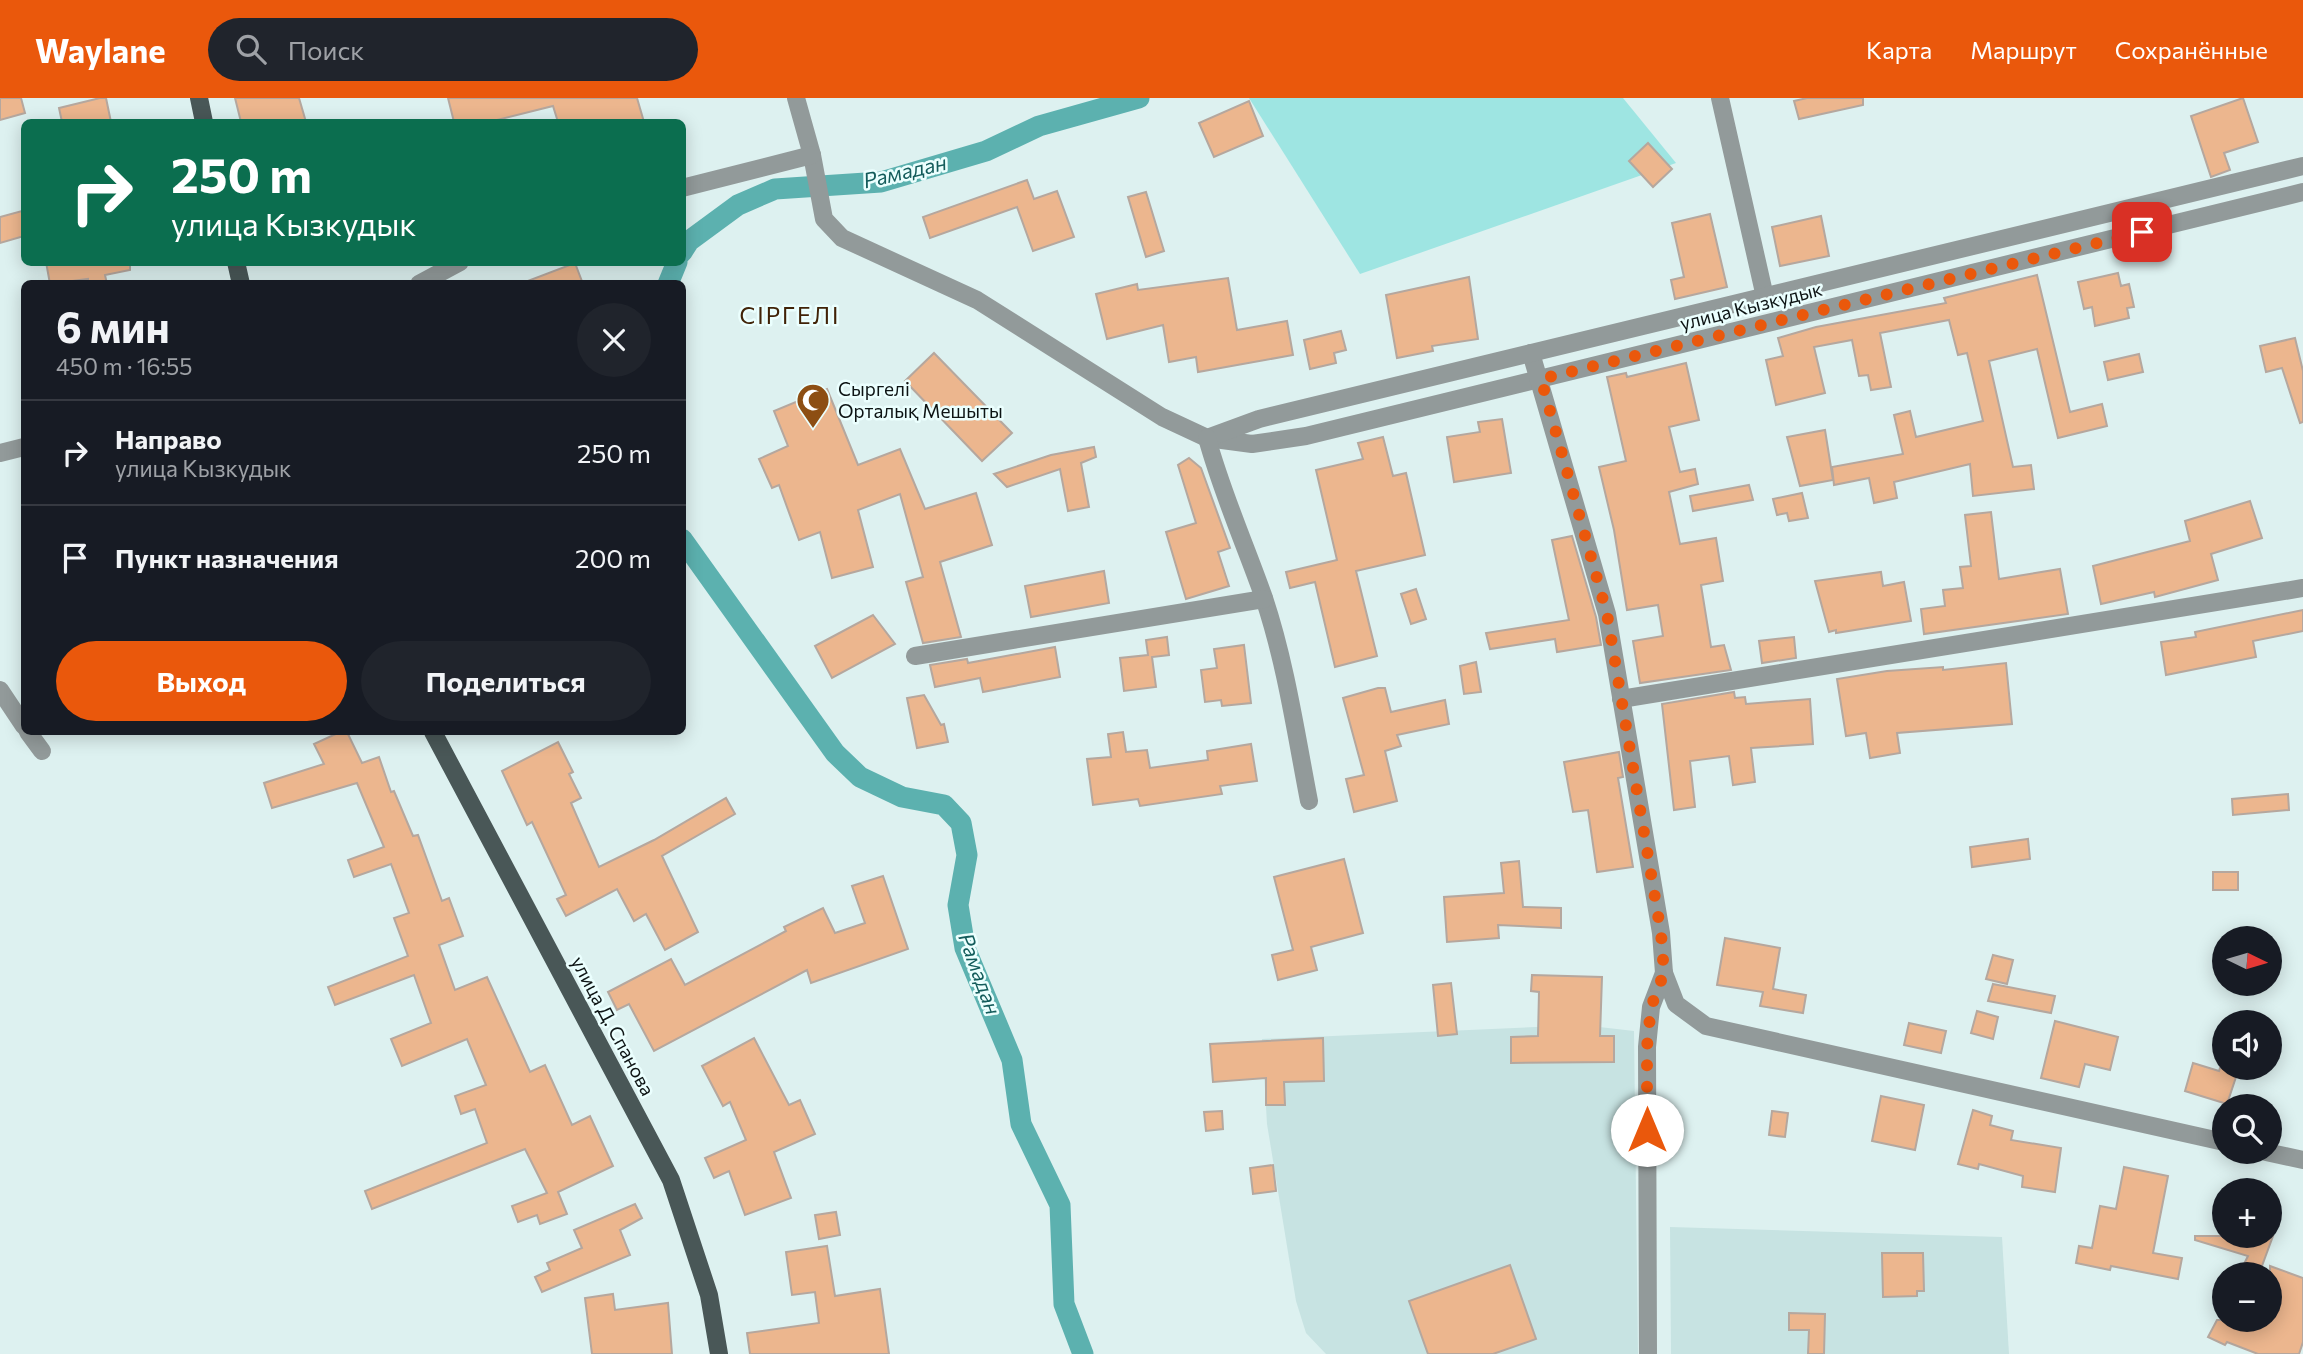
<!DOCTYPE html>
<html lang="ru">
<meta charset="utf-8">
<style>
body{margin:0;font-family:Commissioner,sans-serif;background:#20242c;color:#f1f3f6;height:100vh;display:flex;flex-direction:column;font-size:26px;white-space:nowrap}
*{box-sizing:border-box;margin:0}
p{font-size:23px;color:#9ea1a6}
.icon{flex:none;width:38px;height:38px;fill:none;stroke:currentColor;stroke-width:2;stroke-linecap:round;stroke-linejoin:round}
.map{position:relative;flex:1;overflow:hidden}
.sheet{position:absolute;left:21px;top:182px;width:665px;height:455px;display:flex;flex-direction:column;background:#171b24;border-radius:10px;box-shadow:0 4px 18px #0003}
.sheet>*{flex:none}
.top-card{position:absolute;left:21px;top:21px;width:665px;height:147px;border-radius:10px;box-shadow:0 4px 18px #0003;background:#0b6e4f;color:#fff;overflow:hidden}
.needle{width:46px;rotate:95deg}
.buttons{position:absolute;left:2212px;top:828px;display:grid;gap:14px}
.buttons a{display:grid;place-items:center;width:70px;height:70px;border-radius:50%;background:#171b24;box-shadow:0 4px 18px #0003;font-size:35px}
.pin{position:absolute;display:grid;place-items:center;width:60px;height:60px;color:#fff;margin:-30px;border-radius:14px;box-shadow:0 4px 10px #0006}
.me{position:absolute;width:77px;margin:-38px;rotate:0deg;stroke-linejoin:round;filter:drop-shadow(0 0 5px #0008)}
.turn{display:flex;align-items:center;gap:24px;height:147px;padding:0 35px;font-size:32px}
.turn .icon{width:91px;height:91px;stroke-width:2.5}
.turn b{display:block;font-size:49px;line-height:60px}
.round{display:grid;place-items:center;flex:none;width:74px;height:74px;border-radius:37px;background:#20242c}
.overview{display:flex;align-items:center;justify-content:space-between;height:119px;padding:0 35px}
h1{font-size:42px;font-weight:700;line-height:52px}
.button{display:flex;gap:14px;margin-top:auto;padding:14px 35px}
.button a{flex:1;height:80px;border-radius:42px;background:#ea580c;color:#fff;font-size:28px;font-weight:700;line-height:80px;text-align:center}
.button a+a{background:#20242c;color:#f1f3f6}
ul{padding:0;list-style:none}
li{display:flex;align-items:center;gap:21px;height:105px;padding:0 35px;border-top:2px solid #363941}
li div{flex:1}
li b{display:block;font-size:26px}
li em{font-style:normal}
header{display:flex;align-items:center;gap:42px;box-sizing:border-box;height:98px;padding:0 35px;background:#ea580c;color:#fff}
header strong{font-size:33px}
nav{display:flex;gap:38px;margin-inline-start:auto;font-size:24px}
.search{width:490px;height:63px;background:#20242c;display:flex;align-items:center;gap:18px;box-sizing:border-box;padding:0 24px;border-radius:38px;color:#9ea1a6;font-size:26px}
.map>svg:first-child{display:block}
.built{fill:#c7e3e2}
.green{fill:#9ee5e2}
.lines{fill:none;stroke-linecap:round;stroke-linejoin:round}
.canal{stroke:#5cb1af;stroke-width:21}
.building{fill:#ecb68e;stroke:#b5a79e;stroke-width:2}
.minor{stroke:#929a9a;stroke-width:18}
.major{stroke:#495757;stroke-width:18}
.route{stroke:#ea580c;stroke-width:12;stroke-dasharray:0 21.6}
.labels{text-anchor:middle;stroke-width:5;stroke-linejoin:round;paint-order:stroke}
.street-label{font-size:19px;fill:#0d1414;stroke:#ebfffe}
.poi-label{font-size:19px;fill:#0d1414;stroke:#ebfffe;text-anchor:start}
.water-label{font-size:21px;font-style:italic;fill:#135c5b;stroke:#ebfffe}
.quarter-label{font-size:23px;letter-spacing:2px;fill:#402207;stroke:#ebfffe}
</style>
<header>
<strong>Waylane</strong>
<div class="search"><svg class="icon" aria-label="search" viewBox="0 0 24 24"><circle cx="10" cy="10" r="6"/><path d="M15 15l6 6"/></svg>Поиск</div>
<nav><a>Карта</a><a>Маршрут</a><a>Сохранённые</a></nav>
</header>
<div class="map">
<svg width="2303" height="1256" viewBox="0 0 2303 1256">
<rect width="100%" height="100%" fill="#ddf1f0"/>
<g class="built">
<path d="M1582,927L1634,933L1638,1256H1326L1306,1235L1296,1203L1267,1026L1262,941Z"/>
<path d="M1670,1129L2002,1139L2009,1256H1671Z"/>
</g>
<path class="green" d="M1249,0H1623L1676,65L1360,176Z"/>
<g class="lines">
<g class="canal">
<path d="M682,154L689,143L738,107L775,91L881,84L986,53L1039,28L1139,0"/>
<path d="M668,186L677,164"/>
<path d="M682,441L835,655L860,679L902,699L944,707L961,725L967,757L958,807L965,850L1012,962L1021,1026L1060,1107L1064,1206L1083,1256"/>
</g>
</g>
<g class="building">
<path d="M0,0H21L25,15L0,22Z"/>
<path d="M100,0H106L111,24H62L59,10Z"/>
<path d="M235,0H299L306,24H241Z"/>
<path d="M448,0H637L644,24H558L553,8L489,24H454Z"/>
<path d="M1807,0H1863V7L1799,21L1794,3Z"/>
<path d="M2243,0L2258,44L2224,55L2230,72L2211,79L2191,18Z"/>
<path d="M1249,3L1263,38L1214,59L1199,25Z"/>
<path d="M1648,45L1672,71L1653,89L1629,63Z"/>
<path d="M1027,82L1034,101L1057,93L1074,139L1033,153L1017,109L930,140L923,119Z"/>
<path d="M1146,94L1164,153L1146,159L1128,99Z"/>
<path d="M22,113L24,138L0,145V119Z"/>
<path d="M1710,116L1727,189L1675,201L1671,182L1684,179L1672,125Z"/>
<path d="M1821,118L1829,158L1780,168L1772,129Z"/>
<path d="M46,164H130V172L105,177L107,186H88V181L50,186Z"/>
<path d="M575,165L583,186H526L525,184Z"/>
<path d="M2118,175L2121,188L2129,186L2134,209L2127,210L2129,220L2095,228L2092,209L2084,211L2078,184Z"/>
<path d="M2037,177L2070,314L2102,306L2107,328L2058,340L2037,251L1989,263L2013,369L2031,367L2034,391L1973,398L1970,366L1894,384L1897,400L1874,405L1869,380L1834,387L1832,369L1903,356L1894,317L1910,313L1916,339L1983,323L1967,255L1958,257L1949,222L1880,235L1891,289L1871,292L1868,277L1859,278L1852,242L1814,249L1825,295L1776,307L1766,262L1783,258L1778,240L1816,229L1946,205L1944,200Z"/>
<path d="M1469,179L1478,241L1432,248L1433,253L1397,260L1386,197Z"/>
<path d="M1228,180L1237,232L1287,223L1293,257L1198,274L1196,259L1169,264L1163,227L1107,241L1096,196L1137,186L1138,192Z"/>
<path d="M1341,233L1346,252L1334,255L1336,265L1310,271L1304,242Z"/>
<path d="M2295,240L2303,273V324L2300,325L2282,270L2266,274L2260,248Z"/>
<path d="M934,255L1012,335L982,363L905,283Z"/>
<path d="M2139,256L2143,274L2108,282L2104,264Z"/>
<path d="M1686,265L1699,322L1669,329L1680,374L1695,371L1698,386L1669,394L1680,446L1716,440L1723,483L1701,487L1711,549L1724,547L1731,572L1640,585L1633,543L1663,538L1658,507L1627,512L1614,432L1599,369L1626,363L1607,279L1626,275L1627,279Z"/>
<path d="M827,291L858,367L900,351L925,411L976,395L992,447L940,464L961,539L923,545L906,484L923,479L900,396L858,412L873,469L832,480L820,434L799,442L779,387L772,390L759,361L788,348L774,313Z"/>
<path d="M1502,321L1511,375L1454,384L1447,339L1480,334L1478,324Z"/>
<path d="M1825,332L1833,382L1800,388L1787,339Z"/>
<path d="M1383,339L1393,378L1406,375L1425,457L1356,473L1377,558L1335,569L1315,484L1290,490L1286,474L1337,462L1316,372L1363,361L1358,345Z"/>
<path d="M1094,349L1096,359L1081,365L1089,409L1068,413L1060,371L1007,389L994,376L1051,357Z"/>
<path d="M1189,360L1201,370L1230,450L1218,454L1229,488L1186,501L1166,434L1196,425L1178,367Z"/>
<path d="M1749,387L1753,402L1693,413L1690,398Z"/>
<path d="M1802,395L1808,420L1789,423L1787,415L1777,417L1773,401Z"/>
<path d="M2250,403L2262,440L2211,456L2218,482L2155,499L2154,494L2101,506L2093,468L2190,443L2185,423Z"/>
<path d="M1991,414L1999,481L2060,471L2068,516L1924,536L1921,511L1945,508L1943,492L1963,490L1960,469L1971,468L1965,417Z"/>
<path d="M1572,438L1596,519L1601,547L1557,554L1555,541L1490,551L1486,535L1569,522L1552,442Z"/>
<path d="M1104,473L1109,505L1031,519L1025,488Z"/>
<path d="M1881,474L1883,488L1904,484L1911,523L1836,535V532L1829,534L1815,483Z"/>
<path d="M1416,491L1426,521L1411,526L1401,496Z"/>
<path d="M2303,512V533L2253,543L2256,559L2166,577L2161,544L2196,539L2195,534Z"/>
<path d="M873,517L895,546L832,580L815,548Z"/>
<path d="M1167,539L1169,557L1152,559L1156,589L1124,593L1120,560L1148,557L1146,542Z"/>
<path d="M1794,539L1796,560L1762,565L1759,543Z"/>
<path d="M1244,547L1251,605L1222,608L1221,602L1205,604L1201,572L1217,570L1214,551Z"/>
<path d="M1055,549L1060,579L983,594L980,580L935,589L930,567L967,561L968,565Z"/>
<path d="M1476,564L1481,594L1464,596L1460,568Z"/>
<path d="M2006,565L2012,626L1897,635L1900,655L1870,660L1866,635L1846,638L1837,581L1887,573L1943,569V572Z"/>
<path d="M1378,590H1385L1391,614L1445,602L1449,626L1397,637L1401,648L1385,653L1397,703L1354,714L1346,681L1364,677L1343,600Z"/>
<path d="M1734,594L1735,600L1745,599L1746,606L1810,601L1813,646L1751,650L1755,684L1733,687L1729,658L1690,663L1695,709L1674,712L1662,606Z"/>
<path d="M924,597L941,627L944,626L948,644L917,650L907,600Z"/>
<path d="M340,634H347L362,665L379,659L391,694L394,693L413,738L418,737L442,803L449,800L463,838L439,847L455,892L487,879L530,974L545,967L572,1027L590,1018L613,1068L558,1094L567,1116L540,1126L537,1117L518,1124L512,1108L547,1095L525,1051L372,1111L365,1093L487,1045L475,1011L461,1016L455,998L486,987L467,941L402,968L391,941L431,925L414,877L335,907L328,889L408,858L394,820L409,815L391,766L354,779L348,762L384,749L357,685L272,710L264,685L324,666L314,646Z"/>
<path d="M1123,634L1126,654L1147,652L1150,670L1208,662L1207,653L1251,646L1257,683L1220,688L1222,696L1140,708L1138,701L1093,707L1087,661L1111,659L1108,636Z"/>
<path d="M558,644L573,674L569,676L581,700L571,705L599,769L654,742L726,700L735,716L662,758L698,834L665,852L646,816L634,823L617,791L566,818L557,801L566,797L532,724L527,727L502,673Z"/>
<path d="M1619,654L1623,679L1618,680L1633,769L1597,774L1588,712L1573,714L1564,664Z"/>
<path d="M2288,696L2289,712L2233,717L2232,701Z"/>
<path d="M2028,741L2030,761L1972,769L1970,749Z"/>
<path d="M1344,761L1363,835L1311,849L1317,872L1278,882L1272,857L1293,852L1274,779Z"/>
<path d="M1519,763L1523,809L1561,810V830L1498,827L1499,840L1447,844L1444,799L1504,795L1501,765Z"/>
<rect x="2213" y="774" width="25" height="18"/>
<path d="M883,778L908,851L811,885L807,872L654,953L629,906L617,912L608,894L671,861L685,887L786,833L784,829L823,810L835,835L865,825L852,788Z"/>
<path d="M1725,840L1780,850L1773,891L1806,897L1803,915L1760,908L1763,894L1717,887Z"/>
<path d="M1993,857L2013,862L2007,886L1986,881Z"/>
<path d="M1532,877L1602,879L1600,938H1614V964L1511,965V939L1538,938L1539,894L1531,893Z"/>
<path d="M1451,885L1457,936L1438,938L1433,887Z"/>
<path d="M1993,886L2055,898L2051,915L1988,903Z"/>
<path d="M1977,913L1998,919L1993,941L1971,935Z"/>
<path d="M2055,923L2118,939L2110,972L2085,966L2079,989L2041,980Z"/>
<path d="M1909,925L1946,933L1941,955L1904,947Z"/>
<path d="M754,940L789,1007L800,1002L815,1036L774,1054L791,1100L745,1117L729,1073L714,1080L705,1060L746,1042L730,1004L723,1008L702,968Z"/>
<path d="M1323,940L1324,983L1284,984L1285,1007H1266V980L1213,984L1210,946Z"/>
<path d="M2193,965L2219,973L2220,970H2239L2227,1006L2185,993Z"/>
<path d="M1881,998L1924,1007L1915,1052L1872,1043Z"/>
<path d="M1973,1012L1992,1018L1990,1027L2013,1033L2011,1042L2061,1050L2055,1094L2022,1089L2023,1078L1979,1066L1978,1071L1958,1066Z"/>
<path d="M1222,1013L1223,1031L1206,1033L1204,1014Z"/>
<path d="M1772,1013L1788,1015L1785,1039L1769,1037Z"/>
<path d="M1273,1067L1276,1093L1253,1096L1250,1070Z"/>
<path d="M2124,1069L2168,1078L2153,1155L2182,1160L2178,1181L2111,1168L2110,1172L2076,1165L2079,1148L2092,1150L2100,1108L2116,1111Z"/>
<path d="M635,1106L642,1120L620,1132L630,1157L542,1194L535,1179L550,1172L547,1165L582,1150L574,1132Z"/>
<path d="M836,1114L840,1137L819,1141L815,1117Z"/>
<path d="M2195,1138H2273L2259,1176H2239L2248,1158L2195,1142Z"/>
<path d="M827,1148L835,1198L880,1191L889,1256H750L747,1235L819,1225L815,1194L792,1197L786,1154Z"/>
<path d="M1882,1155H1923L1924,1193H1917V1198L1883,1199Z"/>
<path d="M1510,1167L1536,1241L1493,1256H1428L1409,1203Z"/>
<path d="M2270,1168L2303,1180V1244L2299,1256H2258L2227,1244L2225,1247L2208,1239L2217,1222H2270Z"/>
<path d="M613,1196L615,1212L668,1205L672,1256H592L585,1200Z"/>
<path d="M1789,1215L1825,1216L1824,1256H1808L1809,1232H1789Z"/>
</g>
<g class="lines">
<g class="minor">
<path d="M796,0L812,57L824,121L842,140L977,202L1162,319L1207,340L1252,346L1306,338L2303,94"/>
<path d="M1720,0L1765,199"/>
<path d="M682,90L812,57"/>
<path d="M419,186L460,164"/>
<path d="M1531,255L1607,516L1661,835L1664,875L1676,906L1706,928L2224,1044"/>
<path d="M1210,339L1259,321L2303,68"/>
<path d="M1207,340C1222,395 1245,446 1264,500C1286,566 1296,636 1309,703"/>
<path d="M0,355L24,349"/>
<path d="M915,558L1264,501"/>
<path d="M0,592L24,628"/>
<path d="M1621,601L2303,490"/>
<path d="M28,634L42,653"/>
<path d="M2266,1054L2303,1062"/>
<path d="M1648,1256L1647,949L1651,909L1664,875"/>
</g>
<g class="major">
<path d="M199,0L204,24"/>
<path d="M236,164L241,186"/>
<path d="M433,634L671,1082L709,1197L719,1256"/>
</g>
</g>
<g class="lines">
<path class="route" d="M1647,1032V949L1651,909L1664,875L1661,835L1607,516L1541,281L2142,134"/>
</g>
<defs>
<symbol id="mosque-pin" viewBox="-11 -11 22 30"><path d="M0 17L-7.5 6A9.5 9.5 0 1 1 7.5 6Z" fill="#8d4e13" stroke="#ebfffe"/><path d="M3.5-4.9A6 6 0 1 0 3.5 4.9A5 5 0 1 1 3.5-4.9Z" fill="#fff"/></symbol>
</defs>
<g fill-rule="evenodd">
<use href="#mosque-pin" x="794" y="283" width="38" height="52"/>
</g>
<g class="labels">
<g class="street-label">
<text transform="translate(1751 208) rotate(-14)" y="7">улица Кызкудык</text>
<text transform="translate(613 928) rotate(62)" y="7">улица Д. Спанова</text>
</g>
<g class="poi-label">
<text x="838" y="298">Сыргелі<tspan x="838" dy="22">Орталық Мешыты</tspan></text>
</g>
<g class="water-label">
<text transform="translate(905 74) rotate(-13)" y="7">Рамадан</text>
<text transform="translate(979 876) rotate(70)" y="7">Рамадан</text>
</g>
<g class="quarter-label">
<text x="790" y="226">СІРГЕЛІ</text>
</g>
</g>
</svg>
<div class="buttons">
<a><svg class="needle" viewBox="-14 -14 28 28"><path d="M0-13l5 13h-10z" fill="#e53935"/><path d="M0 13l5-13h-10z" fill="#9ea1a6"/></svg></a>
<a><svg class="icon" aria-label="sound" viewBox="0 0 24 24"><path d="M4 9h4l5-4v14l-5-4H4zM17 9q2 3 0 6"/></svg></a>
<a><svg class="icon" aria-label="search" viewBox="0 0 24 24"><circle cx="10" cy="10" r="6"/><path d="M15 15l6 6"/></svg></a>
<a>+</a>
<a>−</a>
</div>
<div class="pin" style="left:2142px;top:134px;background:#d93025"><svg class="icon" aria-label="arrive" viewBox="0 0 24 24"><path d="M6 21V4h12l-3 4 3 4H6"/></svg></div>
<svg class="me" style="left:1647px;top:1032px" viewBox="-20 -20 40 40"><circle r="19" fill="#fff"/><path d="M0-13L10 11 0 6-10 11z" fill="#ea580c"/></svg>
<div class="top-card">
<div class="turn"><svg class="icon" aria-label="right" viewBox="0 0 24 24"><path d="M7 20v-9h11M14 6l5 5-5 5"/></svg><div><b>250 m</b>улица Кызкудык</div></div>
</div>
<section class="sheet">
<div class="overview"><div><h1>6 мин</h1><p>450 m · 16:55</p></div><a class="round"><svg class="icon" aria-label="close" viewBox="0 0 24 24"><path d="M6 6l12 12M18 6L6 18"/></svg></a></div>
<ul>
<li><svg class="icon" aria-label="right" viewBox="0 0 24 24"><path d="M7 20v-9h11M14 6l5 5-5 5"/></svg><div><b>Направо</b><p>улица Кызкудык</p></div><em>250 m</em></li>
<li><svg class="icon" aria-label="arrive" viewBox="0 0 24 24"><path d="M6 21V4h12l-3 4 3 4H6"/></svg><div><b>Пункт назначения</b></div><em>200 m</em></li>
</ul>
<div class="button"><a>Выход</a><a>Поделиться</a></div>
</section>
</div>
